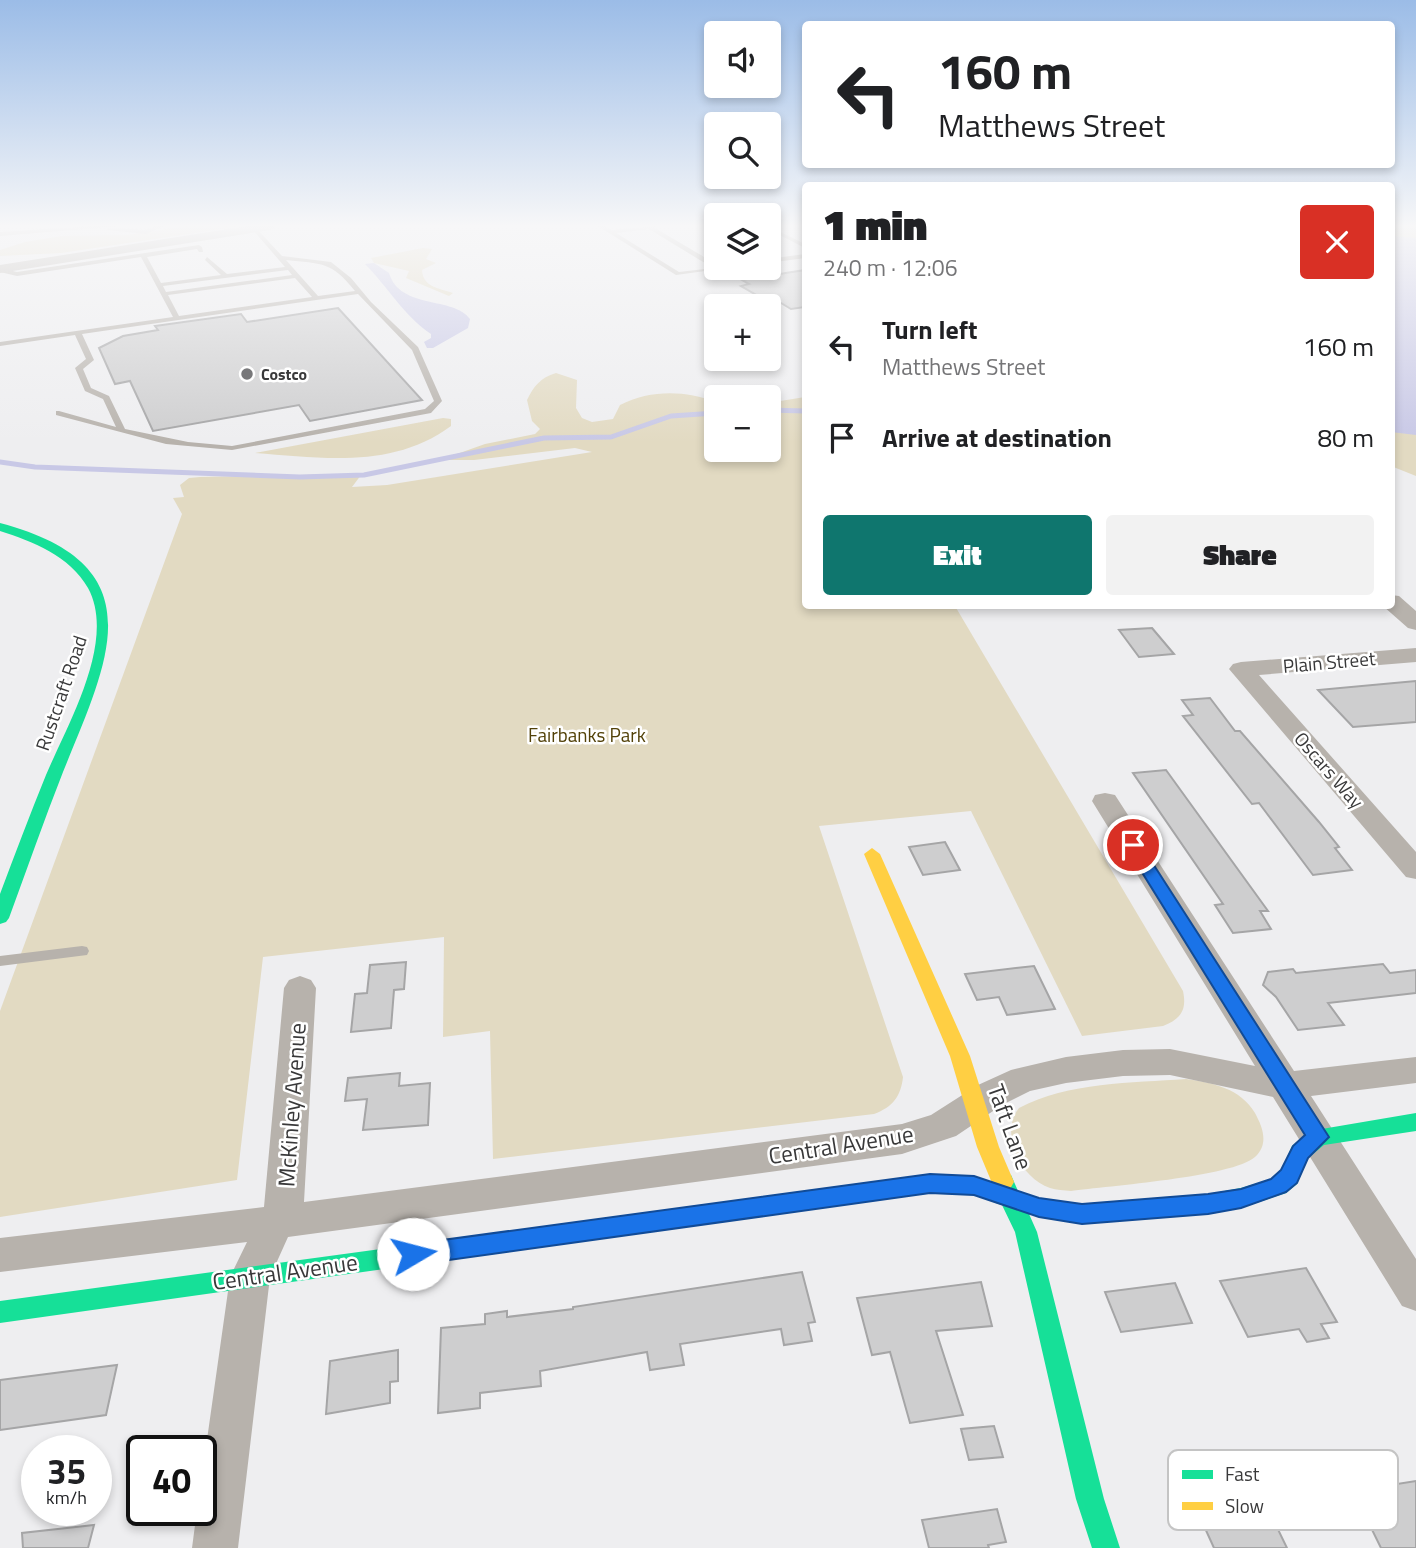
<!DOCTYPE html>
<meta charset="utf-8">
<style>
body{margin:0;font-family:"Titillium Web",sans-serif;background:#f2f2f2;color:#202124;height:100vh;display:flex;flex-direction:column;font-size:26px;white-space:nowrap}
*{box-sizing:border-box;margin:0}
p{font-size:23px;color:#757577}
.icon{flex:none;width:38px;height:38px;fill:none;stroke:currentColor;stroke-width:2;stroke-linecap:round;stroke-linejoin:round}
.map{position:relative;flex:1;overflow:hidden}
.details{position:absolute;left:802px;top:182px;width:593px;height:427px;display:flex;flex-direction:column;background:#fff;border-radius:7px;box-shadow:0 4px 10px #0003}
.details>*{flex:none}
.hud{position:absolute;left:802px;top:21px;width:593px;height:147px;border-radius:7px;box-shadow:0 4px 10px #0003;background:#fff;color:#202124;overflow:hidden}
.controls{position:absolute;left:704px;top:21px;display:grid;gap:14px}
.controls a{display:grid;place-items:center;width:77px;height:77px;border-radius:7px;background:#fff;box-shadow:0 4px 10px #0003;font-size:35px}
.speed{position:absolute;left:21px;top:1435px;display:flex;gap:14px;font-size:35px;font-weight:700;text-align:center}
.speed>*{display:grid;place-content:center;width:91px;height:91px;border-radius:50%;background:#fff;box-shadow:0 4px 10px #0003;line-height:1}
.speed small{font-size:18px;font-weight:400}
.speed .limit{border:4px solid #111;border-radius:10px;background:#fff;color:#111}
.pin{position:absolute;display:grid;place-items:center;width:60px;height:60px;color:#fff;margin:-30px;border:4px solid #fff;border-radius:50%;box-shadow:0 2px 7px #0007}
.me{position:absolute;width:77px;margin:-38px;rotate:82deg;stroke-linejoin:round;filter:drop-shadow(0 0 5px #0008)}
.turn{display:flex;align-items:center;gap:24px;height:147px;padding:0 21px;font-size:32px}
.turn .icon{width:91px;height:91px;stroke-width:2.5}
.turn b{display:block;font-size:49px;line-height:60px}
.round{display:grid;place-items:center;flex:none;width:74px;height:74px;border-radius:7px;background:#f2f2f2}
.summary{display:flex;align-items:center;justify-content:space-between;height:119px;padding:0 21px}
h1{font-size:42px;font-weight:800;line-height:52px}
.primary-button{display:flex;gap:14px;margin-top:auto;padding:14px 21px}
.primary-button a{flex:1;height:80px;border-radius:7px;background:#0f766e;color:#fff;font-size:28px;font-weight:800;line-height:80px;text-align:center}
.primary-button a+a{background:#f2f2f2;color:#202124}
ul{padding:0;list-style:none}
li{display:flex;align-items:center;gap:21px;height:91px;padding:0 21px}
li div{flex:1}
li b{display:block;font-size:26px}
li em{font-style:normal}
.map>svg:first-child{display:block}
.green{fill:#e2dac2}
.water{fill:#c8c8e6}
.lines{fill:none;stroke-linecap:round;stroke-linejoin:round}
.stream{stroke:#c8c8e6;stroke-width:5}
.building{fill:#cececf;stroke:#a5a5a6;stroke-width:2}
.lane{fill:#b7b2ac;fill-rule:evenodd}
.street{fill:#b7b2ac;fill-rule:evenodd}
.fast{fill:#16e098;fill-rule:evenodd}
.slow{fill:#ffcf43;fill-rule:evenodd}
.route{fill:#1a73e8;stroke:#114b97;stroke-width:2}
.poi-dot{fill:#78787a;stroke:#fff;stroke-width:2.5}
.labels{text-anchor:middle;stroke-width:5;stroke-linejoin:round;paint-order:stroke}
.far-poi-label{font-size:16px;font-weight:bold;fill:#39393a;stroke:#fff;text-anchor:start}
.street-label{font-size:19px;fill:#39393a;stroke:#fff}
.park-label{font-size:19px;fill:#524108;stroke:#fff}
.near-street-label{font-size:23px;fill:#39393a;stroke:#fff}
.key{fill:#fff;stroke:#c4c4c4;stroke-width:2}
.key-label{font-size:19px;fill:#39393a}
</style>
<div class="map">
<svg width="1416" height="1548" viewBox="0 0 1416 1548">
<rect width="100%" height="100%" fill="#eeeef0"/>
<g class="green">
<path d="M187,226H242L61,253L0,256V250L25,242L62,236L127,235Z"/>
<path d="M1391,226H1416V476L1391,466Z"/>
<path d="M423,248L432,249L426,259L436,263L422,270C423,287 438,288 453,293L449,296L406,278L409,271L374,263L371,258Z"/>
<path d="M556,373L577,380L576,408L582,418L592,422L613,419L620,405C650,390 684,390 716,402V450H768V403L805,397V606H955L1183,991C1187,1010 1181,1019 1163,1026L1082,1036L971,811L819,826L903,1077C901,1096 893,1107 874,1114L493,1159L490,1031L443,1037L444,937L263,957L237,1180L0,1217V1011L182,514L173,498L184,497L180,485L189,478L200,477L348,474L361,475L352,487L387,485L592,452L575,448L474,460H440L485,444L535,434L540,429L532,421L527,400C534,386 540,378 556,373Z"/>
<path d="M443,418L451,419V426C393,469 323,458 255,453Z"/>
<path d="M1186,1079C1213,1083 1240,1088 1255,1113C1263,1128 1269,1144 1255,1157C1233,1177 1107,1186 1071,1191C1064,1190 1056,1190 1050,1188C1020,1178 999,1133 1019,1108C1068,1082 1132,1083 1186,1079Z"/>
</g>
<g class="water">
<path d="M1391,236L1416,238V435L1391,432Z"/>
<path d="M374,263L389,273C400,310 454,296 470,319L468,328L433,348H427L424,342L431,338V334C404,316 387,286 365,264Z"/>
</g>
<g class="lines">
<g class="stream">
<path d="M768,410L805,411"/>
<path d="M0,462L35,467L300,477L364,475L544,438L611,437L671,416L716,413"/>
</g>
</g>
<g class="building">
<path d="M805,270V307L791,309L781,303L772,304L741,286L749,284L742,280Z"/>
<path d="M338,308L422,400L310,421L299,405L153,431L130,381L115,384L99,348L123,336L158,330L155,326L241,314L247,322Z"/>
<path d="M1152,628L1174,654L1139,657L1119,630Z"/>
<path d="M1416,681V722L1353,727L1318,690Z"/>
<path d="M1210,698L1235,731H1240L1319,822L1339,847L1335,848L1352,870L1313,875L1259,803L1252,804L1183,716L1193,715L1182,700Z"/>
<path d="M1166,770L1268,911H1260L1271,929L1233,933L1215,905L1223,904L1133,773Z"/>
<path d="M945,842L960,870L923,875L909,847Z"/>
<path d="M406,962L404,989L394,990L391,1028L351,1032L355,994L367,993L370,965Z"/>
<path d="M1383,964L1390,973L1416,970V993L1328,1003L1344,1025L1298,1030L1276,997L1263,985L1268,972L1293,969L1296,973Z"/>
<path d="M1034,966L1055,1009L1007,1015L999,997L977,1000L965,974Z"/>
<path d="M400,1073L399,1086L430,1083L428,1125L363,1130L367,1099L345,1101L348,1078Z"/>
<path d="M1306,1268L1337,1322L1321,1324L1329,1338L1307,1342L1299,1329L1248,1337L1220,1281Z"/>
<path d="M802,1272L815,1322L808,1323L812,1341L784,1345L781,1329L680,1344L684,1365L650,1370L647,1352L540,1371L541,1386L480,1393V1408L438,1413L441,1328L485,1324V1314L507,1311V1317L573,1309V1307Z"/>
<path d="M981,1282L992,1326L936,1331L963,1415L910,1423L890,1352L872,1355L857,1298Z"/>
<path d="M1175,1283L1192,1323L1121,1332L1105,1292Z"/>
<path d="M398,1350V1381L390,1382V1403L326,1414L330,1361Z"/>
<path d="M117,1365L106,1415L0,1430V1380Z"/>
<path d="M994,1426L1003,1457L969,1460L961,1429Z"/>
<path d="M1416,1481V1548H1381L1353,1491Z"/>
<path d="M997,1509L1006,1542L988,1545L989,1548H929L922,1520Z"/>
<path d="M1271,1515L1287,1548H1214L1204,1526Z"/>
<path d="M94,1525L88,1548H23L22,1533Z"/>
</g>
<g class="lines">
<g class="lane">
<path d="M93,226H121L0,236V232Z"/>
<path d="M156,226H164L146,234L107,230L110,228L145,230Z"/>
<path d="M598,226H605L612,230L656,226L655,228L716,264V268H727L676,275ZM649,229L713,268L679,272L616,233Z"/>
<path d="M768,226L805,244V248L768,229Z"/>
<path d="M255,227L282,256L331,262L351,278L371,302L418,347L442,401L431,413L232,450L166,444L56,415V411H59L116,427L103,399L85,391L75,368L86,359L75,335L0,346V342L173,317L141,257L17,276L0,272V268L17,272L199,245L202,247L203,252H199L197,249L147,257L161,283L221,275L205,260L207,257L227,274L285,267L253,230ZM286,260C322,264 331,261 355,291L318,296ZM288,270L292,275L166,292L163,286ZM295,278L312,297L179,316L168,295ZM358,294L412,350L434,401L425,409L232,446L188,442L125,429L109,396L91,388L83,369L94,360L82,334Z"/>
<path d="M805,254V258L768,263V259Z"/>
<path d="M82,946L87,947L89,951L87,955L0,966V956Z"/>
</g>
<g class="street">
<path d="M247,226H276L270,230L0,273V265Z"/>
<path d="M1391,595L1399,596L1416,611V630L1408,628L1383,606H1391Z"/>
<path d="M1416,648V662L1259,675L1416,852V879L1406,877L1229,669L1233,664L1241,662Z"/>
<path d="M1105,793L1115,795L1294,1071L1416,1057V1083L1311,1096L1416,1259V1311L1402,1306L1273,1097L1170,1075L1123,1076L1066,1083L1030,1091L1002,1105L956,1136L902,1154L288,1237L270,1277L238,1548H192L197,1510H201V1482L230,1277L247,1242L0,1272V1238L264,1207L284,988L289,980L300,976L311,980L316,988L304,1202L902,1124L931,1115L978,1085L1011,1070L1066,1057L1123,1050L1170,1049L1255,1066L1092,801L1095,795Z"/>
</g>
<g class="fast">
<path d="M0,523C159,565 108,661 63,772C44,820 27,869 9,918L6,922L0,924V894C15,854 30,814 46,775C67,725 117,641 88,588C70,556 32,541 0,531Z"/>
<path d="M1416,1113V1131L1324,1145L1308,1158L1297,1184L1286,1193L1241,1208L1208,1214L1082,1224L1029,1214L1037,1232L1104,1499L1120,1548H1092L1076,1499L1015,1232L1002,1205L996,1203L993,1196L996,1190L992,1182L995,1175L1003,1173L1011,1175L1018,1191L1039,1198L1082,1204L1208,1194L1241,1188L1271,1179L1281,1171L1292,1146L1310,1131Z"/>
<path d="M491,1234L499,1237L503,1244L499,1251L491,1254L0,1323V1301Z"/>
</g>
<path class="slow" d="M872,848L880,854L970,1056L999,1147L1014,1182L1010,1189L1015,1196L1012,1203L1004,1206L974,1195L930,1192L491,1254L483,1251L479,1244L483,1237L491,1234L930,1174L974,1177L992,1183L977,1147L950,1056L864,854Z"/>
</g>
<linearGradient id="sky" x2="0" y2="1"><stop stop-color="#9bbce7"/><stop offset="0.51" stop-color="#f7f7f8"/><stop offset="1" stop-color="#f7f7f8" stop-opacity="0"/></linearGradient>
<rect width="1416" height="443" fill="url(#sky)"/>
<path class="route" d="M1133,840L1139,842L1329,1137L1308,1158L1297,1183L1286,1192L1241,1208L1208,1214L1082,1224L1039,1217L974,1195L930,1193L413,1265L405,1262L401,1254L405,1247L413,1244L930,1174L974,1176L1039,1198L1082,1204L1208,1194L1241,1189L1271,1179L1281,1170L1293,1146L1305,1135L1125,845Z"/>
<circle class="poi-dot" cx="247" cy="374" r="7"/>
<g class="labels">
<g class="far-poi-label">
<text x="261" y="380">Costco</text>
</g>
<g class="street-label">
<text transform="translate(1329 662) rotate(-5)" y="7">Plain Street</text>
<text transform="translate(61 693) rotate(-71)" y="7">Rustcraft Road</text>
<text transform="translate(1329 770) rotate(49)" y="7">Oscars Way</text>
</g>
<g class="park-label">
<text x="587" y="742">Fairbanks Park</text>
</g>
<g class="near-street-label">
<text transform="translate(292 1105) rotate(-86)" y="8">McKinley Avenue</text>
<text transform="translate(1010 1127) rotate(70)" y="8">Taft Lane</text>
<text transform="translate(841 1145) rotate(-9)" y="8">Central Avenue</text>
<text transform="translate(285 1272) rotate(-8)" y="8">Central Avenue</text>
</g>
</g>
<rect x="1168" y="1450" width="230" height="80" rx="10" class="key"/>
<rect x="1182" y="1470" width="31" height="9" fill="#16e098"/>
<rect x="1182" y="1502" width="31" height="8" fill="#ffcf43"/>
<g class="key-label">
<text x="1225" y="1481">Fast</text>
<text x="1225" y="1513">Slow</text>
</g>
</svg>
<div class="controls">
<a><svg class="icon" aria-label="sound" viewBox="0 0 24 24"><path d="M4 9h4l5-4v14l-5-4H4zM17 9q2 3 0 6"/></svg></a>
<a><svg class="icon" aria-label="search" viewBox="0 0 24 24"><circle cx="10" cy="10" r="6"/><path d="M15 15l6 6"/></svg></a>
<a><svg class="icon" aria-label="layers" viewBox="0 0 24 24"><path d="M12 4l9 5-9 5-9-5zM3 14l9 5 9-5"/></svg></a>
<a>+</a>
<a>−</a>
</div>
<div class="speed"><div>35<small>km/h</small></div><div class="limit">40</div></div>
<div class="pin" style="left:1133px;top:845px;background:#d93025"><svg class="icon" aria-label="arrive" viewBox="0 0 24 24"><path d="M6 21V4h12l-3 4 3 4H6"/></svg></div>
<svg class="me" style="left:413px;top:1254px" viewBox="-20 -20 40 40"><circle r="19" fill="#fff"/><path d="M0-13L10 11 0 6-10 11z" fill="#1a73e8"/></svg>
<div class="hud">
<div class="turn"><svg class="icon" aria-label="left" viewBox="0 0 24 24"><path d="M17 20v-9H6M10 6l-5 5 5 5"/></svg><div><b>160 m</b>Matthews Street</div></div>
</div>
<section class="details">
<div class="summary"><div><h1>1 min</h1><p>240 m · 12:06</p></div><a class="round" style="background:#d93025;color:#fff"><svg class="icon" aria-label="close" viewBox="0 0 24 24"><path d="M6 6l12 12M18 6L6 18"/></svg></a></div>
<ul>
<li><svg class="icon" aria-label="left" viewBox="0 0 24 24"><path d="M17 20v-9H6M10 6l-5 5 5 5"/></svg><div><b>Turn left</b><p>Matthews Street</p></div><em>160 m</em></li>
<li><svg class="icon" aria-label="arrive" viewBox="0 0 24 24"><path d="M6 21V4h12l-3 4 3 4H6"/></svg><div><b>Arrive at destination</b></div><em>80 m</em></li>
</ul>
<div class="primary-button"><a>Exit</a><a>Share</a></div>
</section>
</div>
